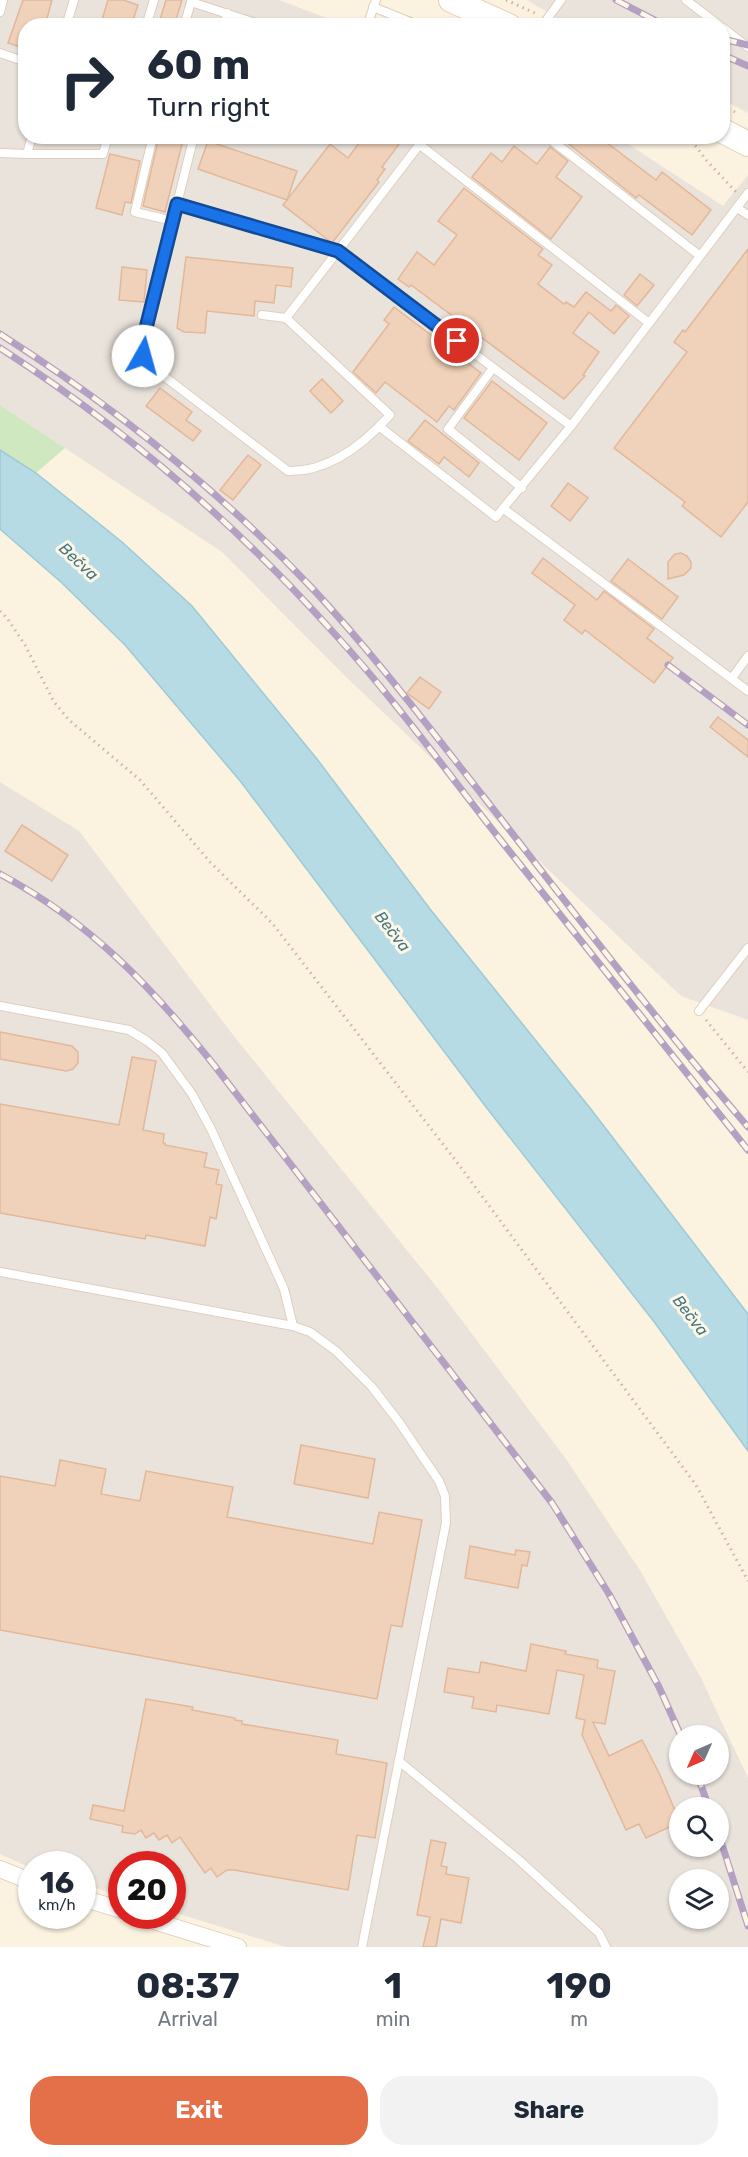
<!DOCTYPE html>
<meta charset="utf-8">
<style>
body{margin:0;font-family:Rubik,sans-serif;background:#f2f2f3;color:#1f2937;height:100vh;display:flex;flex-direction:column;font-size:22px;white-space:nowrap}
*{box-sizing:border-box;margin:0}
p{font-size:20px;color:#747a83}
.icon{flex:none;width:33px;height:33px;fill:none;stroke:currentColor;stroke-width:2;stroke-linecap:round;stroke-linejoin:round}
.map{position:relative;height:1947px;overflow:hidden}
.details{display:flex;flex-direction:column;background:#fff;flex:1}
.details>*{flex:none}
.banner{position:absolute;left:18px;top:18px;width:712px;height:126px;border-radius:24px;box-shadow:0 2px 4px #0004;background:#fff;color:#1f2937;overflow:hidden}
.needle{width:39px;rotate:225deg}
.controls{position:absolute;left:669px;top:1725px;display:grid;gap:12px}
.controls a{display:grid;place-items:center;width:60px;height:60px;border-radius:50%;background:#fff;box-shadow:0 2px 4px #0004;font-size:30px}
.speed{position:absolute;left:18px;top:1851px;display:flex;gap:12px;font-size:30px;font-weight:700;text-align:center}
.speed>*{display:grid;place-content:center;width:78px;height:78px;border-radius:50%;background:#fff;box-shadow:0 2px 4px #0004;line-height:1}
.speed small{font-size:15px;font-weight:400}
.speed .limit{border:9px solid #d22;background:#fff;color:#111}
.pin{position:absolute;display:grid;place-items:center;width:51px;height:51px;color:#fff;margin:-26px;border:3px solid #fff;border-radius:50%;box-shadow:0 2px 6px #0007}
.me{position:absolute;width:66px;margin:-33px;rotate:7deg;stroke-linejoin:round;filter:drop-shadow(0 0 4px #0008)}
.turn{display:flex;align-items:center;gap:21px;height:126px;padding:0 30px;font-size:27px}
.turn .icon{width:78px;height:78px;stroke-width:2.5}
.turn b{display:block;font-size:42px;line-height:51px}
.eta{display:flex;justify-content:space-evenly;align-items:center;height:102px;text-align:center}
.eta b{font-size:36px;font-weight:700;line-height:42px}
.cta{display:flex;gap:12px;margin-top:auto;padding:12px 30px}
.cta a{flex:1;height:69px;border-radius:24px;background:#e37048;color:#fff;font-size:24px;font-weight:700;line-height:69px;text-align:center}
.cta a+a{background:#f2f2f3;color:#1f2937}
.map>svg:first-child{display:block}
.industrial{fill:#eae3dc;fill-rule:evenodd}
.green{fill:#cfe8c0}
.water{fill:#b6dbe4;stroke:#9dcad5;stroke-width:1.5}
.building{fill:#f0d1b9;stroke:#e2b89a;stroke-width:1.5}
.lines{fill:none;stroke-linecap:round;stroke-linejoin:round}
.lane-casing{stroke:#dfcebd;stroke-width:10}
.street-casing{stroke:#dfcebd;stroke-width:18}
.secondary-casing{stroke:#e4cfbb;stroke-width:26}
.path{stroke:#d4b49d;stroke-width:3;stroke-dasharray:1.5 4.5;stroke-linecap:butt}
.lane{stroke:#fff;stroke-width:8}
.street{stroke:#fff;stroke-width:16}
.secondary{stroke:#fff;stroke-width:24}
.rail-casing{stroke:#b4a0c3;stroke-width:7}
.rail{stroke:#fff6e6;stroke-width:4.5;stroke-dasharray:14;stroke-linecap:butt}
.route-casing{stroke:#114b97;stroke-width:15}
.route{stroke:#1a73e8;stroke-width:10}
.labels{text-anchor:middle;stroke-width:6;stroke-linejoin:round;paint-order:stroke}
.water-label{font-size:16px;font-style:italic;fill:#437785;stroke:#fff6e6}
</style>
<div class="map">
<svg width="748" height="1947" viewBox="0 0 748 1947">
<rect width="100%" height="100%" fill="#fbf2e0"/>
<g class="industrial">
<path d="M0,0H279L345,25L26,26V136L617,137L723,206L748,175V1020L681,996L343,674L222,552L0,405Z"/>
<path d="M527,0H748V113L723,100V26L569,25Z"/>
<path d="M0,782L79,831L233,1035L439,1290L566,1459L641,1572L701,1678L748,1778V1947H286L173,1912L172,1864H122L121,1896L83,1884L82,1864H32L31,1868L0,1854ZM680,1736H718V1774H680ZM680,1808H718V1846H680ZM680,1880H718V1918H680Z"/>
</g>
<path class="green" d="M0,405L65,448L36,473L0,450Z"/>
<path class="water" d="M0,450L36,473L122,542L192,606L317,759L430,909L590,1108L748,1314V1451L655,1323L486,1107L241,782L125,645L62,583L0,529Z"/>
<g class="building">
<path d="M23,0H52L45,26H26V49L8,43Z"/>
<path d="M108,0H123L138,5L131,26H100Z"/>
<path d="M166,0H182L174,26H158Z"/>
<path d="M159,136H184L165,212L143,206Z"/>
<path d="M364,136H405L382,167L385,169L377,180L379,182L332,243L283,205L330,144L348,158Z"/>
<path d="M559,136H569L577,143L582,136H598L656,180L662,172L711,210L692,235L639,195L636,198Z"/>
<path d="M208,141L297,171L287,200L198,169Z"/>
<path d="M514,146L537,164L550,147L568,161L556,177L582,197L551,239L472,177L491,153L502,162Z"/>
<path d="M110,154L140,161L131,203L125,202L122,215L96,208Z"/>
<path d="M464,188L543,249L538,255L552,265L538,284L564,304L566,302L574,307L586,292L611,311L616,305L629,316L614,334L589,312L573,333L599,352L583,375L585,376L564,399L411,285L409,287L398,279L417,252L434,265L457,235L438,221Z"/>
<path d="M748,249V502L721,537L682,506L685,502L614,448L687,352L674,342L683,330L685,332Z"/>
<path d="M186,257L293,268L291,287L276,285L274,303L255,301L254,316L207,311L205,333L184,332L177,328Z"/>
<path d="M122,267L147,270L144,302L119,300Z"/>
<path d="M640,274L654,285L637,306L624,295Z"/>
<path d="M394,307L481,373L454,410L449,406L437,422L385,382L376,393L353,372L389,324L384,320Z"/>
<path d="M322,379L343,401L331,413L310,391Z"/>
<path d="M492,381L547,423L519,460L464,418Z"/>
<path d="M160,388L192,412L186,420L201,431L193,441L146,406Z"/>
<path d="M425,420L479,463L469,477L444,457L439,464L408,441Z"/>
<path d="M248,455L261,465L233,500L220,490Z"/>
<path d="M568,483L588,498L570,521L551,506Z"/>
<path d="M675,554L681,553L687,556L691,562V568L684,575L668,579V562Z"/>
<path d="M543,558L597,600L604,591L654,629L647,638L673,658L654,683L585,630L582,634L564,620L575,605L532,573Z"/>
<path d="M628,559L678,597L662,619L611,581Z"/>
<path d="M420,677L441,692L429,709L407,693Z"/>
<path d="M718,717L748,740V757L710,727Z"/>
<path d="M22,825L68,855L52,881L5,851Z"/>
<path d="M0,1032L72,1046L78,1052V1063L73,1069L66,1071L0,1059Z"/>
<path d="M132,1057L156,1061L143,1130L164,1134L163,1143H165V1145L207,1153L204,1167L219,1170L216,1184L222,1185L216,1219L210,1217L205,1246L146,1235L145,1239L0,1213V1104L119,1125Z"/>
<path d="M301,1445L375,1459L368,1498L294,1484Z"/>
<path d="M60,1460L106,1469L101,1494L140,1501L146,1471L233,1487L227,1517L373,1544L379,1512L422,1520L402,1627L391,1625L377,1699L0,1630V1476L55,1486Z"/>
<path d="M470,1546L515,1555L516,1550L530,1552L527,1566L522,1565L518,1588L465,1578Z"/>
<path d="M531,1644L566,1651L565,1654L598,1660L597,1668L615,1671L605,1724L593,1722L609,1756L642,1740L659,1773L680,1822L646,1838L639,1824L626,1830L582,1735L585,1720L576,1718L584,1675L557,1670L549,1714L497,1705L496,1712L472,1708L474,1697L444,1692L448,1668L479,1673L481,1662L526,1671Z"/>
<path d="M146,1699L193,1707L192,1710L235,1718V1720L242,1721V1724L338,1740L336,1754L387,1763L375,1838L357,1835L348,1890L234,1870H227L217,1877L211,1868L205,1873L180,1837L172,1843L167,1835L159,1840L154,1833L146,1838L141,1830L135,1834L122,1832L123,1826L90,1819L93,1805L124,1811Z"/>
<path d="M431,1840L446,1843L441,1866L447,1867L446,1874L469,1878L461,1923L441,1919L436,1947H423L430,1917L417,1915Z"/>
</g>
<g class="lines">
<defs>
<g id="lane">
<path d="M686,0L720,26"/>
<path d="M373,7L420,26"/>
<path d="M0,12L3,0"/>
<path d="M66,26L74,0"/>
<path d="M146,26L154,0"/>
<path d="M184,26L191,2L265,26"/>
<path d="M224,26L227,13"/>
<path d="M367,26L376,0"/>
<path d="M542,26L561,0"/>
<path d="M723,28L748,47"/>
<path d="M0,53L26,62"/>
<path d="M32,136L27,154H103L108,136"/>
<path d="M153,136L135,212L173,221"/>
<path d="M194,136L142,344L143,356L148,364L288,471C329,472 364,444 390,415L286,318"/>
<path d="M546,136L700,256"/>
<path d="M420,145L649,323"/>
<path d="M0,153L27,154"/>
<path d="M177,204L338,251L426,136"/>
<path d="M737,208L748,215"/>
<path d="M262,315L286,318L338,251L571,426"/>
<path d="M493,368L448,429L522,488"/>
<path d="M380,427L496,517L571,426L748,193"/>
<path d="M504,509L748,691"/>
<path d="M732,678L748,656"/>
<path d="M0,1006L129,1030L147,1041L162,1053L192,1094L211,1129L284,1289L293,1326"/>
<path d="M699,1011L748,948"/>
<path d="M0,1272L293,1326L310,1332L336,1351L372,1387L399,1422L439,1481L445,1496L446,1523L362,1947"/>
<path d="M399,1761L519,1860L599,1933L606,1947"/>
</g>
<g id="street">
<path d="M0,1869L32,1882"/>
<path d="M82,1898L122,1910"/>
<path d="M138,1916L238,1947"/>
</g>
<g id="secondary">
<path d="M451,0L509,26"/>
<path d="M723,131L748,144"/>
</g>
</defs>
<use href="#lane" class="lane-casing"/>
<use href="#street" class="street-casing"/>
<use href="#secondary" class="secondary-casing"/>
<g class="path">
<path d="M506,0L537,14"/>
<path d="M723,106L735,112"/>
<path d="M688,136L707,161L736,192"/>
<path d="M0,611L7,618L25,645L54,702L69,720L140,780L210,862L272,923L453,1157L696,1485L748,1581"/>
<path d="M706,1020L748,1072"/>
</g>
<use href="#lane" class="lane"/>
<use href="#street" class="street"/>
<use href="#secondary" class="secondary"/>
<defs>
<g id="rail">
<path d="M616,0L666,26"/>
<path d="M723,39L748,45"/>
<path d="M723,55L748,66"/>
<path d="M0,334C113,406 218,489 311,587C373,653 427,725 483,796C570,907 656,1020 748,1127"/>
<path d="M0,348C124,428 234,522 332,631C392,696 444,768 499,838C582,942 665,1046 748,1150"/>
<path d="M668,665L748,725"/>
<path d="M0,874C90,922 151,986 214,1065L552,1503L609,1594L659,1687L681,1736"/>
<path d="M697,1774L709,1808"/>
<path d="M718,1832L748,1926"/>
</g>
</defs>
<use href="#rail" class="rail-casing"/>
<use href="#rail" class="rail"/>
</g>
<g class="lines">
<defs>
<path id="route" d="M143,356L142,344L177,204L338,251L457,341"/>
</defs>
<use href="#route" class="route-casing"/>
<use href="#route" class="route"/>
</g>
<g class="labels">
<g class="water-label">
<text transform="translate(79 561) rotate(43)" y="6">Bečva</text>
<text transform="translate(393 931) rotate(52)" y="6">Bečva</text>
<text transform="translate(691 1315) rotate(52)" y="6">Bečva</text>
</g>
</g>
</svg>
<div class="controls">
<a><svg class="needle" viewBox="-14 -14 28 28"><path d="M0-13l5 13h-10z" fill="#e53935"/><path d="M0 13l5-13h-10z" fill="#747a83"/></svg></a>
<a><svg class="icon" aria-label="search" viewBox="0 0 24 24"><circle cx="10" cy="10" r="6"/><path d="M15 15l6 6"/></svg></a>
<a><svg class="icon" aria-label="layers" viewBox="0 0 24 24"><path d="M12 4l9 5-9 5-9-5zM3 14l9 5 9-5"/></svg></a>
</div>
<div class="speed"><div>16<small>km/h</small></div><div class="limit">20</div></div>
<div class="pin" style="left:457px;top:341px;background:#d93025"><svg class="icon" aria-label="arrive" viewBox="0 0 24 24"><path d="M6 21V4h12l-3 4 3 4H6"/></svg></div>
<svg class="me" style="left:143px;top:356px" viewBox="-20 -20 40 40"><circle r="19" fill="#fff"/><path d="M0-13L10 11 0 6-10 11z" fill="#1a73e8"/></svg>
<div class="banner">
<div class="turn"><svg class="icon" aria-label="right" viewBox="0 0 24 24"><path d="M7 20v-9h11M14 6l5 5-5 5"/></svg><div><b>60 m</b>Turn right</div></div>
</div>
</div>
<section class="details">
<div class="eta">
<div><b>08:37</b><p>Arrival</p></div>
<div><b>1</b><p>min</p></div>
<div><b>190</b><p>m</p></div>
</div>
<div class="cta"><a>Exit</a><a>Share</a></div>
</section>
